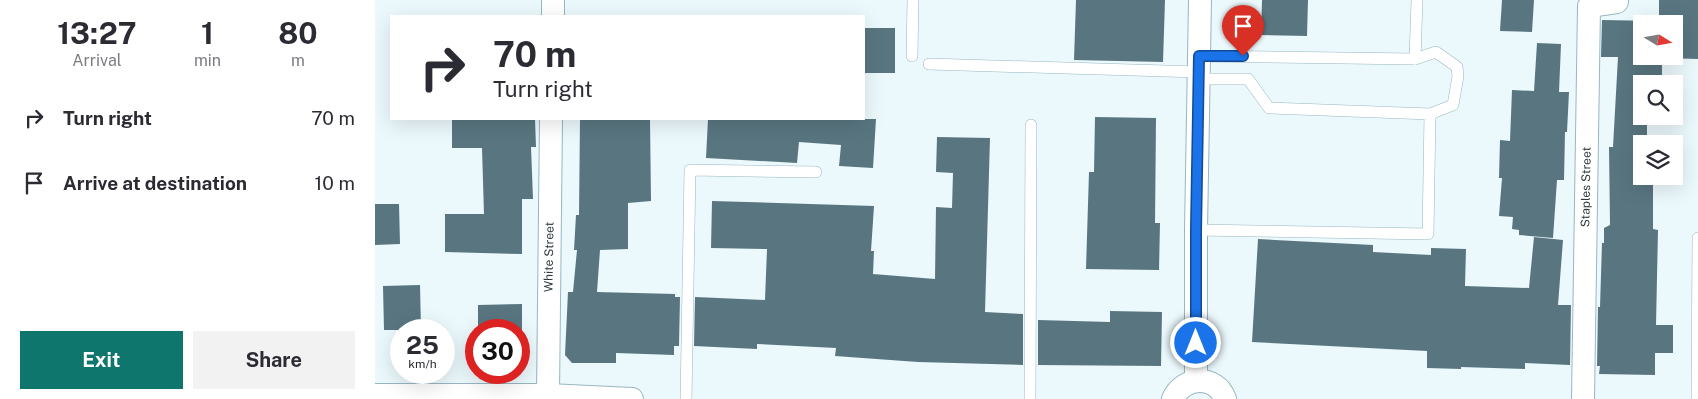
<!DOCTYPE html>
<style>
body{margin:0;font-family:"Public Sans",sans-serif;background:#f2f2f3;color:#2b2b33;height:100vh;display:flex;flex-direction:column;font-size:19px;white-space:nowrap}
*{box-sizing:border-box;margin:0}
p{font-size:16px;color:#7c7c81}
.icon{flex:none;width:28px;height:28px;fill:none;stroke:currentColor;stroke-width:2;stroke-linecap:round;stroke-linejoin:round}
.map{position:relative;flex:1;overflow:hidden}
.panel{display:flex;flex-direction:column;background:#fff;width:375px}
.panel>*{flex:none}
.banner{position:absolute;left:15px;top:15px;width:475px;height:105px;border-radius:0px;box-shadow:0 5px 20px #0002;background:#fff;color:#2b2b33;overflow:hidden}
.needle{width:32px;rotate:101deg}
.buttons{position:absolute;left:1258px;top:15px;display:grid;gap:10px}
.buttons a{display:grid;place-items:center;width:50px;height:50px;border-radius:0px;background:#fff;box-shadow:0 5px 20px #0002;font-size:25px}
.speed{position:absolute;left:15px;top:319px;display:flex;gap:10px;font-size:25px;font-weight:700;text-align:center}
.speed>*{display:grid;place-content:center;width:65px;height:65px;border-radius:50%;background:#fff;box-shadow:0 5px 20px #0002;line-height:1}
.speed small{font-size:12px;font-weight:400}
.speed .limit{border:8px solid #d22;background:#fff;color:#111}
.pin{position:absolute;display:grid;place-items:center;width:42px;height:42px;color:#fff;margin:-51px -21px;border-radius:50% 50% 50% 0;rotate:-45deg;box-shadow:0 0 5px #0007}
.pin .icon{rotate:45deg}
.me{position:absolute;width:55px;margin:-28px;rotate:0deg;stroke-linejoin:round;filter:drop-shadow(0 0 4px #0008)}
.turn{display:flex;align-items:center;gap:18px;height:105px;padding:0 20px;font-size:22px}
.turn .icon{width:65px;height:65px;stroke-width:2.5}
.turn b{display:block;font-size:35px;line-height:42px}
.eta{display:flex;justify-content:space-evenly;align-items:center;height:85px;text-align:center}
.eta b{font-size:30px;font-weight:700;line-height:35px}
.action{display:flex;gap:10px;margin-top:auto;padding:10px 20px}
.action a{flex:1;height:58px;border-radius:0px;background:#0f766e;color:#fff;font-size:20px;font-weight:700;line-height:58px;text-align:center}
.action a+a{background:#f2f2f3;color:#2b2b33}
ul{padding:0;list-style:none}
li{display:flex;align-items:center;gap:15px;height:65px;padding:0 20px}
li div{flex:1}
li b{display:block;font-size:19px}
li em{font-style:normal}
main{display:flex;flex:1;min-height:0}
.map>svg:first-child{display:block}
.building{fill:#597680;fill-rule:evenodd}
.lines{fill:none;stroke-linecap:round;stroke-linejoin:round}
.lane-casing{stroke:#98b7c1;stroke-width:12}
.street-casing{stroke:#98b7c1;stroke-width:24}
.lane{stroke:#fff;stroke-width:11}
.street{stroke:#fff;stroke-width:22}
.route-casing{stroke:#114b97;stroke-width:12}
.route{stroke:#1a73e8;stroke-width:9}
.labels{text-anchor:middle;stroke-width:5;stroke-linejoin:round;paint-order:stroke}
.street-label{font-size:12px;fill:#2e3b3f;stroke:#fff}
</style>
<main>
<section class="panel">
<div class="eta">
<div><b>13:27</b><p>Arrival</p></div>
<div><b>1</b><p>min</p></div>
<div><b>80</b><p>m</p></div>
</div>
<ul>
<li><svg class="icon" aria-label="right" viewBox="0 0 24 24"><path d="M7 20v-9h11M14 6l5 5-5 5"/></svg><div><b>Turn right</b></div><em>70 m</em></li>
<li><svg class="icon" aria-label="arrive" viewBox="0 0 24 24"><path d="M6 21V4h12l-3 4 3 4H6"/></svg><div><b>Arrive at destination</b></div><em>10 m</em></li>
</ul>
<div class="action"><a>Exit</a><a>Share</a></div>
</section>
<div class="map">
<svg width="1323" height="399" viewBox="0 0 1323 399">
<rect width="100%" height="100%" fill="#ebf8fc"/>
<g class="building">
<path d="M701,0H790L788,62L699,60Z"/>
<path d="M887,0H933L932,36L886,35Z"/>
<path d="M1127,0H1159L1157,32L1125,31Z"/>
<path d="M1284,0H1323V59L1287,58V84H1266V116H1285V125H1272V144H1266V176H1278V229L1283,230L1281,325H1298V353H1280V375L1224,374L1225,366H1222L1223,307H1225L1227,243H1229V228L1235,225L1234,147H1238L1243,57H1226L1227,20L1284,21ZM1266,24H1299V56H1266Z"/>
<rect x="489" y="28" width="31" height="45"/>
<path d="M1162,43L1186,44L1184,92H1194L1192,132H1190L1189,180H1182L1178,238L1144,235V230L1137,229L1138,217L1124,216L1127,178H1124L1125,140L1135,141L1137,90L1159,91Z"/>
<path d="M720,117L781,118L780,223H785L784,270L711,269L714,172H719Z"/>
<path d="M77,119H160L161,147H156L158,199H147V254L70,252V214H109L107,148H77Z"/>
<path d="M205,119H275L276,201L253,203V249L225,250L222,292L300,294V297H305L304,346H299V355L241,353V363H197L190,355L193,292H198L202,250H199L201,215H204Z"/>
<path d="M333,119H501L498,168L464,166L466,145L424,142L422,163L331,158Z"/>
<path d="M562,137L615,138L610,312L648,314V365L543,362L460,356L461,348L382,344V349L319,346L320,297L390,300L392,249L336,248L337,201L499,206L496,251H499L498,274L560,279L561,207L577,208L578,173L561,172Z"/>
<path d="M0,204H24L25,244L0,245Z"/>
<path d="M1159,237L1188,240L1183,305H1196L1195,365L1150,363V369L1086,367V369L1052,368V351L877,342L883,239L998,245V252L1056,255V248L1091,249L1090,286L1154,288Z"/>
<path d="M45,285L46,330H9L8,286Z"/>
<path d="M147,304V330H103V305Z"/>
<path d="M735,311L787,312L786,366L663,365V320L735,322Z"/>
</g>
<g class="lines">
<defs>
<g id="lane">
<path d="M537,56L538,0"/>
<path d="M824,56L1040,59L1042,0"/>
<path d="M1040,59L1061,52L1082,67L1083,76L1078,105L1055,114"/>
<path d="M554,64L824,72"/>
<path d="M821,230L1053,234L1055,114L894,108L873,79H824"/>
<path d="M311,399L315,170L441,172"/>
<path d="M655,399L656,125"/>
<path d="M1322,399L1323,238"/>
</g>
<g id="street">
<path d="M178,16V0"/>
<path d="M821,381V230L825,0"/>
<path d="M0,395H173L257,399"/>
<path d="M173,395L176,119"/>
<path d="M798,399C808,376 841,374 850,399"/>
<path d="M1208,399L1214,6L1242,2V0"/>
</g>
</defs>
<use href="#lane" class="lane-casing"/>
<use href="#street" class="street-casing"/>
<use href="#lane" class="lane"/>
<use href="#street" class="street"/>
</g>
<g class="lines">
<defs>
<path id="route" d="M821,343V230L824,56H868"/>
</defs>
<use href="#route" class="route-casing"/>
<use href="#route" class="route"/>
</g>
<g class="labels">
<g class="street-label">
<text transform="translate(1211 187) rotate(-89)" y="4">Staples Street</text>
<text transform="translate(174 257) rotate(-89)" y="4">White Street</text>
</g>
</g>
</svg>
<div class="buttons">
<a><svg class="needle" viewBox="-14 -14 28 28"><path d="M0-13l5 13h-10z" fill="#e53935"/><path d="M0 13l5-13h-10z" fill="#7c7c81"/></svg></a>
<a><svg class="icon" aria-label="search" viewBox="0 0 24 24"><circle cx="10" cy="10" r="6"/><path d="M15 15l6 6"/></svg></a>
<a><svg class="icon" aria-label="layers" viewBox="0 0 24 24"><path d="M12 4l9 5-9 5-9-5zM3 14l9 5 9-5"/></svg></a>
</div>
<div class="speed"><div>25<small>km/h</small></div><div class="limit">30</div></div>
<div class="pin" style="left:868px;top:56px;background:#d93025"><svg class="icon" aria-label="arrive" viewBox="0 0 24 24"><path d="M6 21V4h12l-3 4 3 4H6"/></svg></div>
<svg class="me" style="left:821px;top:343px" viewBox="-20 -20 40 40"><circle r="17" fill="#1a73e8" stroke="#fff" stroke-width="3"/><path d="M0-11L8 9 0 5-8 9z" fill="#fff"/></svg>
<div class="banner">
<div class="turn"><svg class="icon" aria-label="right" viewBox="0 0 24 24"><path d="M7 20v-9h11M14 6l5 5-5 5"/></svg><div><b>70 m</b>Turn right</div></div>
</div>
</div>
</main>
